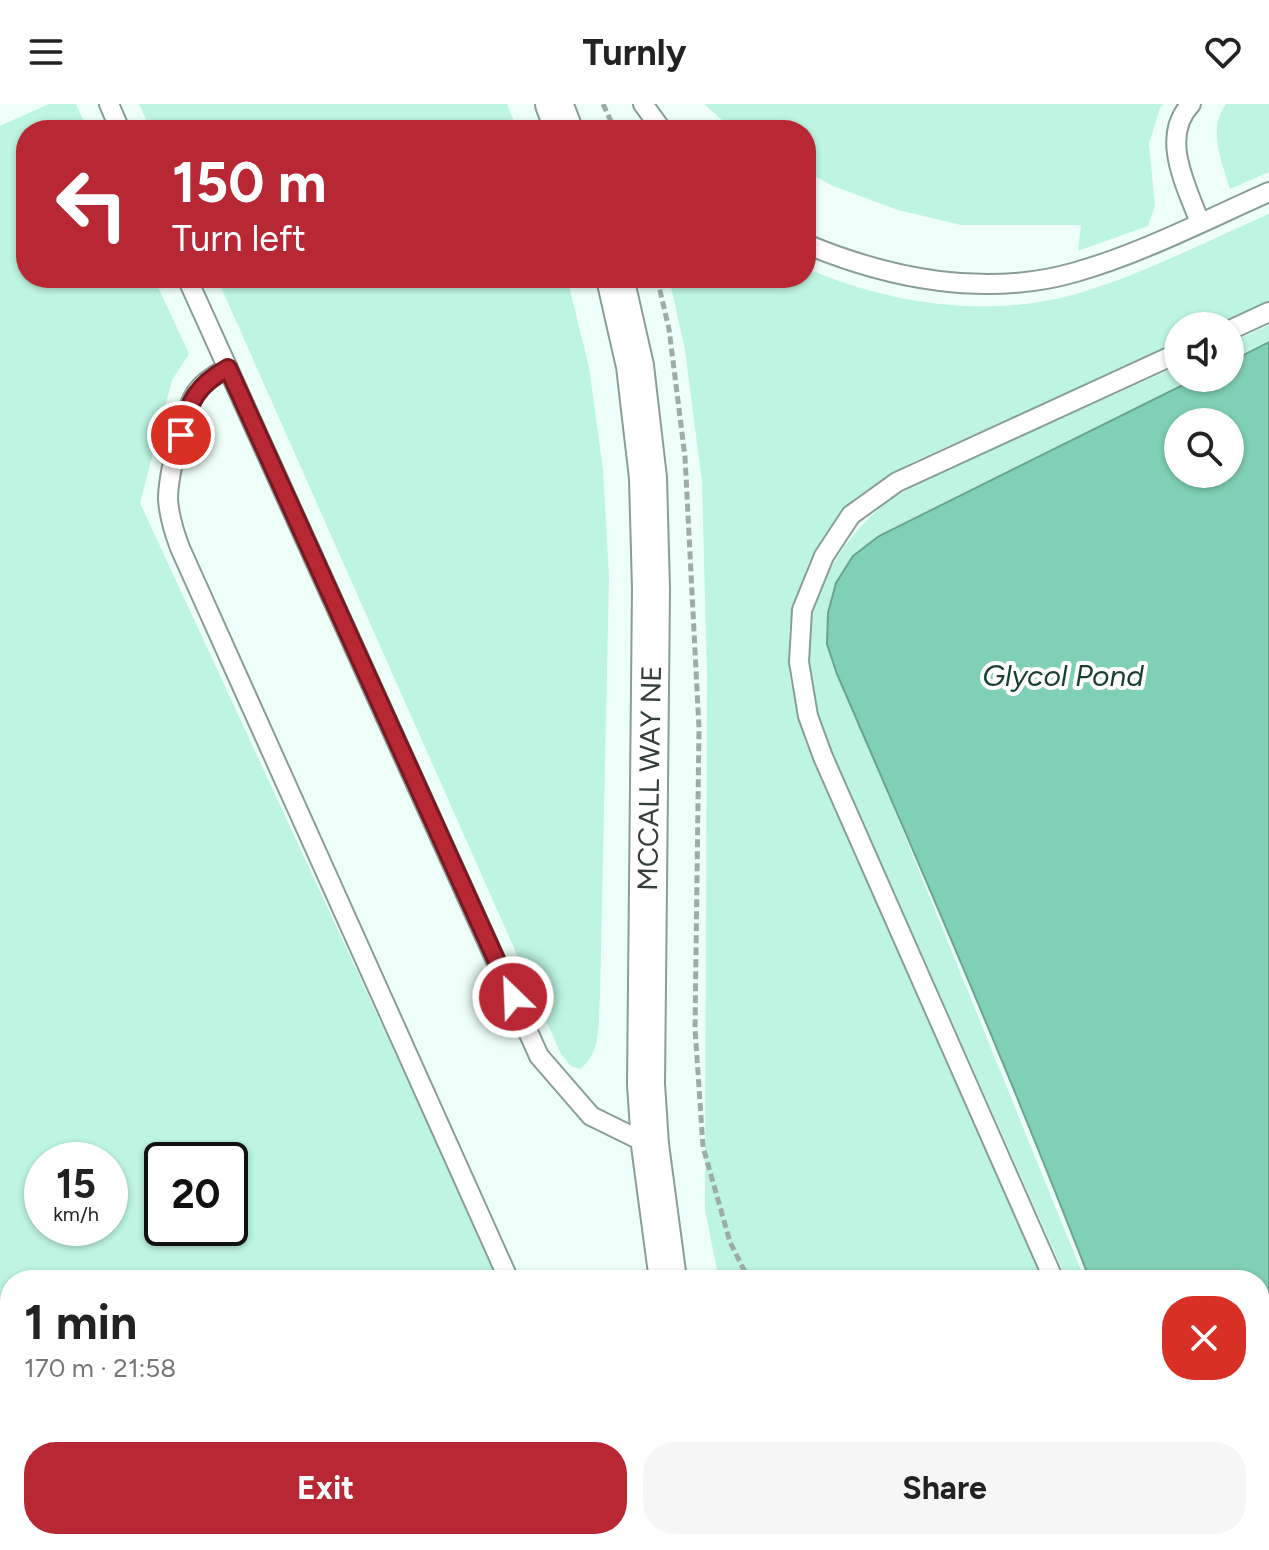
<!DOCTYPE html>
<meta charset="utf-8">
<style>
body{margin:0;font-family:Figtree,sans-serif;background:#f6f6f6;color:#222;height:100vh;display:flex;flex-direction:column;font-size:30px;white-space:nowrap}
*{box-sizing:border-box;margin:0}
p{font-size:26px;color:#767676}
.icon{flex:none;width:44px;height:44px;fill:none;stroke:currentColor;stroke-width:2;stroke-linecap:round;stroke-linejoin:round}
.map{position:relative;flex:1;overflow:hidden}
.drawer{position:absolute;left:0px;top:1166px;width:1270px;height:280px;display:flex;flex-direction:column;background:#fff;border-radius:32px 32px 0 0;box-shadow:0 2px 6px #0004}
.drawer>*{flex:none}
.banner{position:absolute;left:16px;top:16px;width:800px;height:168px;border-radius:32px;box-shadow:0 2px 6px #0004;background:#b82734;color:#fff;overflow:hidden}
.tools{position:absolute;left:1164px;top:208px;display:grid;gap:16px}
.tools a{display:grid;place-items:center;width:80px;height:80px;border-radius:50%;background:#fff;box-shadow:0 2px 6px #0004;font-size:40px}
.speed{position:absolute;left:24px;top:1038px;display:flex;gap:16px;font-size:40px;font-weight:700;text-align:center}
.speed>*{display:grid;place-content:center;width:104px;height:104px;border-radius:50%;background:#fff;box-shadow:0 2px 6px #0004;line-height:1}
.speed small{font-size:20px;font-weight:400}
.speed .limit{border:4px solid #111;border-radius:12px;background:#fff;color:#111}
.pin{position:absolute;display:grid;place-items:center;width:68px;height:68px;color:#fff;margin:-34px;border:4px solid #fff;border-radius:50%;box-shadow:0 2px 8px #0007}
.me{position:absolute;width:88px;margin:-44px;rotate:336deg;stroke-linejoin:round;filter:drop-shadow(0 0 6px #0008)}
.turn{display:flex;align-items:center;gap:28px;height:168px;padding:0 24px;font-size:36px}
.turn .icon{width:104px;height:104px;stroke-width:2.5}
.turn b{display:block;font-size:56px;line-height:68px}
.round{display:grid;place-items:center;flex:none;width:84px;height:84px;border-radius:32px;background:#f6f6f6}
.headline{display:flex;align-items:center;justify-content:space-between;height:136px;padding:0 24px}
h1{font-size:48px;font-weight:700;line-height:60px}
.cta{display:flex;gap:16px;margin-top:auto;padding:16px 24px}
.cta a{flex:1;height:92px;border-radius:32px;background:#b82734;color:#fff;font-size:32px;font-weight:700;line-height:92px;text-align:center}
.cta a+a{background:#f6f6f6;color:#222}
header{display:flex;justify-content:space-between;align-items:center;height:104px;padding:0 24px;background:#fff;font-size:36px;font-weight:700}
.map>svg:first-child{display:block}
.green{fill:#bdf4e2;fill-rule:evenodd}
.water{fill:#7fd0b6;stroke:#69a491;stroke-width:2;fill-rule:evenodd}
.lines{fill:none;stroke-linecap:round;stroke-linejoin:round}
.service-casing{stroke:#899e97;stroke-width:22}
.minor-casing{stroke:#899e97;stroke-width:40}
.path{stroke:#9eaca7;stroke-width:5;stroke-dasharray:8 4;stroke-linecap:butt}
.service{stroke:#fff;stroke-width:18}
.minor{stroke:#fff;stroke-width:36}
.route-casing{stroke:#781922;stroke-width:20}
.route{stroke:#b82734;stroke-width:14}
.labels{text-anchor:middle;stroke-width:8;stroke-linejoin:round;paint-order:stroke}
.street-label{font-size:28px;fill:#353e3b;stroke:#fff}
.water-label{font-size:30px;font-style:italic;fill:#193e33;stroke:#fff}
</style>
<header><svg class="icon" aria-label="menu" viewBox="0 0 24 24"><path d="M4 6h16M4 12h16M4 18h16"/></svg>Turnly<svg class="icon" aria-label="heart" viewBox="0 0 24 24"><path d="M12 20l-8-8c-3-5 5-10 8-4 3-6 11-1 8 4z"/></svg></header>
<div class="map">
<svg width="1269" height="1446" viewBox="0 0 1269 1446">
<rect width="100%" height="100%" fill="#edfff8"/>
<g class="green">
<path d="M49,0H76L88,26H26V174H154L189,250L172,276L140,399L500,1176H10V1436H621L625,1446H0V22ZM42,1056H110V1124H42ZM162,1056H230V1124H162Z"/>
<path d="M139,0H507L517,26H151Z"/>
<path d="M704,0H1164L1160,4L1149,40L1155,102L1148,122L1078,147L1081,121H961L898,106L833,82L806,67V26H733Z"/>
<path d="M1226,0H1269V68L1230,85C1222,57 1207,25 1226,0Z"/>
<path d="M1269,110V199L1218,222H1178V240L910,359L856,393L830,424L809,458L789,527L790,576L806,640L1044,1176H719L705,1105L707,569L702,378L685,246L669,174H806V164C888,200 988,215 1076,190C1142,171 1206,137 1269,110Z"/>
<path d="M217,174H567L589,263L603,366L609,474L600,892C598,917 602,949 580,965L571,962L561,950Z"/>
<path d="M1269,221V238L1230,258V239Z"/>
<path d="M1178,262V274H1197L879,432L827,540L1085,1176H1067L821,623C816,605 809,586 807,569C802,505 832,446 879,405C891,394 906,387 920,378Z"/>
<path d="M1269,1250V1397L1260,1401V1272Z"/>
<path d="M802,1436H1137L1133,1446H806Z"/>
</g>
<path class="water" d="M1269,238V1250L1260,1272V1176H1090C1011,972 924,771 837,570L827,540L828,509L836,479L853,452L879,432L1197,274H1230V258ZM1178,318H1230V370H1178Z"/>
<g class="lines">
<defs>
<g id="service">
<path d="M109,0L120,26"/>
<path d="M643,0L662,26"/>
<path d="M1191,0C1159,33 1187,83 1200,119"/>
<path d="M806,140C890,175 986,194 1076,168C1142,149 1206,116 1269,88"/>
<path d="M187,174L539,952L591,1012L650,1041"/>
<path d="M1230,226L1269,208"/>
<path d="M228,264C217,270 206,276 198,286C184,303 168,372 168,395C169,412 174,428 180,444L509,1176"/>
<path d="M1054,1176L823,653L808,612L799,558L802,506L824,452L851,411L897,378L1178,249"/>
<path d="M1260,1423L1269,1418"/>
<path d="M626,1436L630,1446"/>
<path d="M1169,1436L1174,1446"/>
<path d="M371,1446L377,1436"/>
<path d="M1214,1446L1236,1436"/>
</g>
<g id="minor">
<path d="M554,0L564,26"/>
<path d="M615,174L635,262L648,374L651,485L646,980L650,1041L668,1176"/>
<path d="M747,1436L751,1446"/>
</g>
</defs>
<use href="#service" class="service-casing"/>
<use href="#minor" class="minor-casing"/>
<g class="path">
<path d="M603,0L615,26"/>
<path d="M657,174L669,225L685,353L699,624L695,924L703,1043L730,1138L749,1176"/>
<path d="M879,1436L884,1446"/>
</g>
<use href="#service" class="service"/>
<use href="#minor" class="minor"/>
</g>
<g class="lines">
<defs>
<path id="route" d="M181,331C189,297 197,281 228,264L513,893"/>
</defs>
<use href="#route" class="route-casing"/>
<use href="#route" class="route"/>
</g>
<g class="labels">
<g class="street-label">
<text transform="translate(649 674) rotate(-89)" y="10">MCCALL WAY NE</text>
</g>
<g class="water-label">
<text x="1063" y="582">Glycol Pond</text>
</g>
</g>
</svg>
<div class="tools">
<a><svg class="icon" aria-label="sound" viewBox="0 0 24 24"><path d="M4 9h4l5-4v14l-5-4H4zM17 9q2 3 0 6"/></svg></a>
<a><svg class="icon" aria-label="search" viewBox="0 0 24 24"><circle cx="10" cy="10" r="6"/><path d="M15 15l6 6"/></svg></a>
</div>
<div class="speed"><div>15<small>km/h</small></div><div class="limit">20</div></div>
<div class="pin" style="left:181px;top:331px;background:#d93025"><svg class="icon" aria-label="arrive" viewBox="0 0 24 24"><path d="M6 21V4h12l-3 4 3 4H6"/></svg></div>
<svg class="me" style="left:513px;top:893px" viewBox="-20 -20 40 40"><circle r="17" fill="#b82734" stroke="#fff" stroke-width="3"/><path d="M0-11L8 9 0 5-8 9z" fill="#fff"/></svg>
<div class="banner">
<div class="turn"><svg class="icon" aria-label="left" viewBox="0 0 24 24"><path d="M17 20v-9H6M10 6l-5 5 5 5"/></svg><div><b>150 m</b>Turn left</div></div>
</div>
<section class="drawer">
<div class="headline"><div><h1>1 min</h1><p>170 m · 21:58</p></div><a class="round" style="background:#d93025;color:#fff"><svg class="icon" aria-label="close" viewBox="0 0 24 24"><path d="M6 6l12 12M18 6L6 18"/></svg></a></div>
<div class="cta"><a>Exit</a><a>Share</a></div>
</section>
</div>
